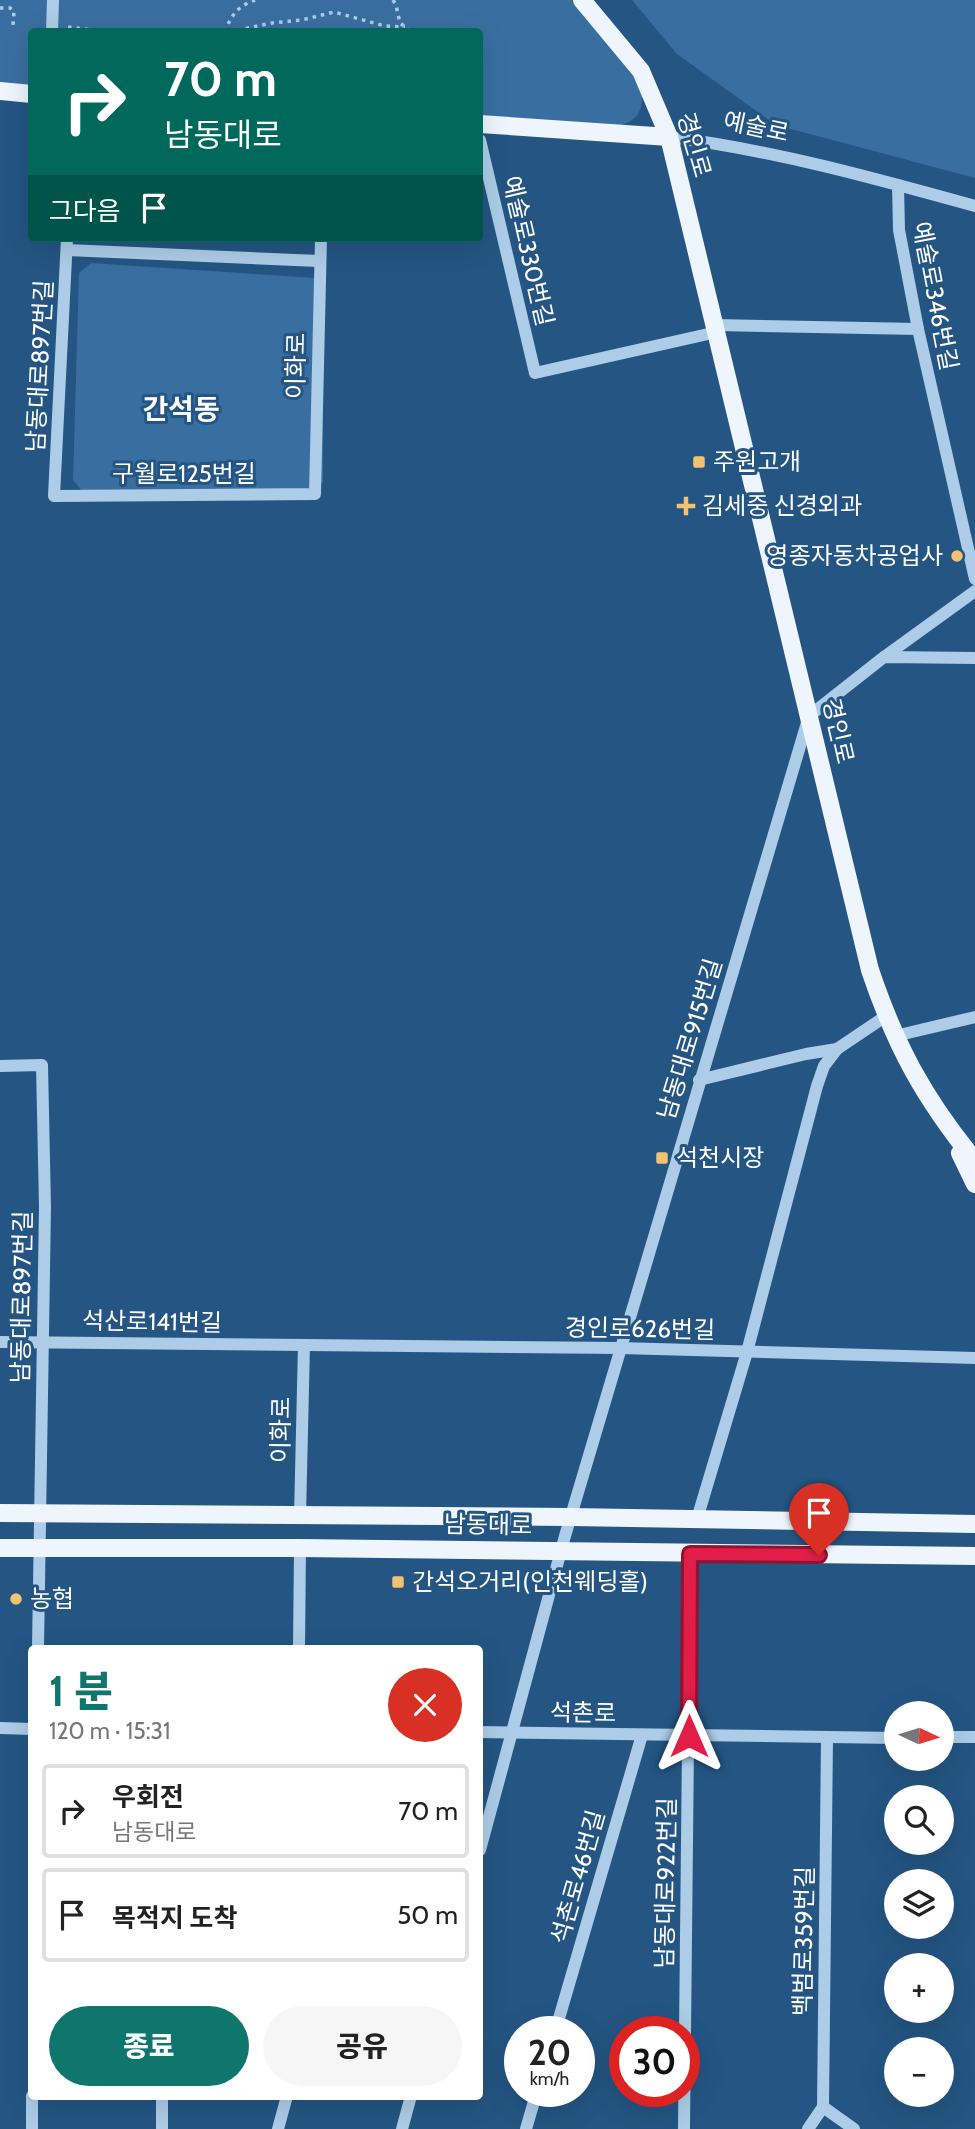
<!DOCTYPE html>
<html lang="ko">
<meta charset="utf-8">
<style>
body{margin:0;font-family:Cabin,"Noto Sans KR",sans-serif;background:#f6f6f6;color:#222;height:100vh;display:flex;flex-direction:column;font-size:26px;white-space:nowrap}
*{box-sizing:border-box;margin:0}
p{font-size:23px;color:#767676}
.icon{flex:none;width:38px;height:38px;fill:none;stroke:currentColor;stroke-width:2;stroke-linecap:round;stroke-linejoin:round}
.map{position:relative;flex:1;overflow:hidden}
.sheet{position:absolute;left:28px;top:1645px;width:455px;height:455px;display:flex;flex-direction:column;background:#fff;border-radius:7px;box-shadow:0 7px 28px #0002}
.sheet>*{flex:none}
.guide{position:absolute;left:28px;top:28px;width:455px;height:214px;border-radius:7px;box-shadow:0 7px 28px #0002;background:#00695c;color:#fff;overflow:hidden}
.needle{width:46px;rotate:94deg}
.buttons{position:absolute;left:884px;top:1701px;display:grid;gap:14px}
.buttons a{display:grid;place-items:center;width:70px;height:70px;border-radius:50%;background:#fff;box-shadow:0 7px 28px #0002;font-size:35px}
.speed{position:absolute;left:504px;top:2016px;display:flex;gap:14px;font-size:35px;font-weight:700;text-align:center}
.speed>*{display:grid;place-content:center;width:91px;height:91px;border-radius:50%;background:#fff;box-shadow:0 7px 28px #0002;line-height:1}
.speed small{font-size:18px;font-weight:400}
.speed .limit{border:10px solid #d22;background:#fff;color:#111}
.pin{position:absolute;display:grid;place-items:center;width:60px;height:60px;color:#fff;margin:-72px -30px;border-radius:50% 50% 50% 0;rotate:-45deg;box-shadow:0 0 7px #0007}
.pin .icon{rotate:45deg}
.me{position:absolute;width:77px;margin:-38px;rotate:0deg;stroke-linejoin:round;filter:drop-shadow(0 0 5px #0008)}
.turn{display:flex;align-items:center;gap:24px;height:147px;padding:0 21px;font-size:32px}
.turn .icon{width:91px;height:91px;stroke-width:2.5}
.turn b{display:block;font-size:49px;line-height:60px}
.then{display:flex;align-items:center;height:66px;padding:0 21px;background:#0003;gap:14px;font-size:26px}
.round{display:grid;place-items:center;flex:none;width:74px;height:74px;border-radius:37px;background:#f6f6f6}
.summary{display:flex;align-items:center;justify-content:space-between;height:119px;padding:0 21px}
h1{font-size:42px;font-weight:800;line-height:52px;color:#0f766e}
.cta{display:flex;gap:14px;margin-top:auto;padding:14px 21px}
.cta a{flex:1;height:80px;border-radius:42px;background:#0f766e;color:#fff;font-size:28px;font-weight:800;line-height:80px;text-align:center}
.cta a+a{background:#f6f6f6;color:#222}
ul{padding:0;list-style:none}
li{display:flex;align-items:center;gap:21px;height:94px;margin:0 14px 10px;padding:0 7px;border:4px solid #e0e0e0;border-radius:7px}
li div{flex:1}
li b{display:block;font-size:26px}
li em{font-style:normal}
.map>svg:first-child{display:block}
.green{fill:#396fa0}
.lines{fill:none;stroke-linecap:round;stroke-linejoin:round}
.path{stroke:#accce7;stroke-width:3.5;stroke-dasharray:3.5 5;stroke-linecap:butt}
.minor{stroke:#accce7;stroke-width:12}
.major{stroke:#eef5fd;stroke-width:18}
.route-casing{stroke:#92132f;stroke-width:18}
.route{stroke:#e11d48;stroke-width:12}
.poi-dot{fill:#f2c270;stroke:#245583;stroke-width:2.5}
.labels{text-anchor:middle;stroke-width:6;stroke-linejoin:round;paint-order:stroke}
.street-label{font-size:24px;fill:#fff;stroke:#245583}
.poi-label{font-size:24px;fill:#fff;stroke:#245583;text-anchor:start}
.quarter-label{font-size:28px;font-weight:bold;fill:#fff;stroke:#245583}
</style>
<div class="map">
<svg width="975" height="2129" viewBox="0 0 975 2129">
<rect width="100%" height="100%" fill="#245583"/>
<g class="green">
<path d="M0,0H578L641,71C641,84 645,102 638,114C621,142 510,126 480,124V32H32L31,94L0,91Z"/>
<path d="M632,0H975V178L776,125L677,54Z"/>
<path d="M91,263L315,278L323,289V482L311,493L83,492L73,480L79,273Z"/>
</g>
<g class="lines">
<g class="path">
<path d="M393,0L396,5L400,23L412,32"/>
<path d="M0,8H10L14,11L13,25"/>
<path d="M68,27L110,32"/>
<path d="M225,32C231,15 238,6 255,0"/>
<path d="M229,32L272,23L302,20L334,12L385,26L405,27"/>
</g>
<g class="minor">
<path d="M52,32L53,0"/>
<path d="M669,137C773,150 874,178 975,206"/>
<path d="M480,140L535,373L717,332"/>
<path d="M898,185L899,230L918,329L975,579"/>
<path d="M67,238L54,496L315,494L321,238"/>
<path d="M67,250L319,261"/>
<path d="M715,325L918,329"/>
<path d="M884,657L975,591"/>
<path d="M895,1036L975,1017"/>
<path d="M0,1066L42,1065L45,1207L38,1648"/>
<path d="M699,1080L806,1054L837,1049L886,1016"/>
<path d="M0,1342L620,1348L975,1358"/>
<path d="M300,1516L304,1345"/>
<path d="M697,1519L747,1352L817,1086L824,1066L837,1049"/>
<path d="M299,1648L300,1548"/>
<path d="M0,1728L32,1729"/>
<path d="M480,1732L896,1738"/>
<path d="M942,1737H975"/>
<path d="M480,1850L565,1536L809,716L884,657L975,658"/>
<path d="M555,2032L642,1735"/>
<path d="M823,2107L827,1738"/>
<path d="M823,2107L854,2129"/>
<path d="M32,2129V2096"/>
<path d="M162,2129V2096"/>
<path d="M278,2129L287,2096"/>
<path d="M402,2129L411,2096"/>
<path d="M526,2129L537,2091"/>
<path d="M684,2129L690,1554"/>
<path d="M808,2129L823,2107"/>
</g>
<g class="major">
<path d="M582,0L641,71L669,137L870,970C896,1047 924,1098 975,1161"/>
<path d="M0,91L32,94"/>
<path d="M480,124L669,137"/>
<path d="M960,1153L975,1184"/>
<path d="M0,1513L571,1517L975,1524"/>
<path d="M0,1548H300L975,1556"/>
</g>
</g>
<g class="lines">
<defs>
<path id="route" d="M689,1736L690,1554L819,1555"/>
</defs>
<use href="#route" class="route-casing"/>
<use href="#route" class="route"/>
</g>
<g class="poi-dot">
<rect x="692" y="455" width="14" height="14" rx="3.5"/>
<path d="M682.5 495.5h7v7h7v7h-7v7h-7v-7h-7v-7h7z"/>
<circle cx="957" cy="556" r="7"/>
<rect x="655" y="1151" width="14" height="14" rx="3.5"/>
<rect x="391" y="1575" width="14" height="14" rx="3.5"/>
<circle cx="16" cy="1599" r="7"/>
</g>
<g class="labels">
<g class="street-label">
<text transform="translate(756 127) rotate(12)" y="8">예술로</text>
<text transform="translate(694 145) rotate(74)" y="8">경인로</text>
<text transform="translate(528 251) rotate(77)" y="8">예술로330번길</text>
<text transform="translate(935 296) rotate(79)" y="8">예술로346번길</text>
<text transform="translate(40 366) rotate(-87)" y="8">남동대로897번길</text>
<text transform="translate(296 366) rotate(-89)" y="8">이화로</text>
<text x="184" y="482">구월로125번길</text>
<text transform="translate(838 731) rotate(77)" y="8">경인로</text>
<text transform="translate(690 1039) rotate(-73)" y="8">남동대로915번길</text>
<text transform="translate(22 1297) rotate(-89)" y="8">남동대로897번길</text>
<text transform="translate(152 1322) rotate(1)" y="8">석산로141번길</text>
<text transform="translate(640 1329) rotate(1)" y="8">경인로626번길</text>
<text transform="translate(281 1430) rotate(-89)" y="8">이화로</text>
<text transform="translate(488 1525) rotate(1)" y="8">남동대로</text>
<text transform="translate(583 1713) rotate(1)" y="8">석촌로</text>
<text transform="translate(578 1877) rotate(-74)" y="8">석촌로46번길</text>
<text transform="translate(666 1883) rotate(-89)" y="8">남동대로922번길</text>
<text transform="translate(804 1941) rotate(-89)" y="8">백범로359번길</text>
</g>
<g class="poi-label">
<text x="713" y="470">주원고개</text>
<text x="702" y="514">김세중 신경외과</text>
<text x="943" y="564" text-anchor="end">영종자동차공업사</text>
<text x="676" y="1166">석천시장</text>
<text x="412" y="1590">간석오거리(인천웨딩홀)</text>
<text x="30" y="1607">농협</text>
</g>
<g class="quarter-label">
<text x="181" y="419">간석동</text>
</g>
</g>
</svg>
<div class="buttons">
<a><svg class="needle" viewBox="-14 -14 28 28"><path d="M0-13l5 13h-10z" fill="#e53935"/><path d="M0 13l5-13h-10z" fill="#767676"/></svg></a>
<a><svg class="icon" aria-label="search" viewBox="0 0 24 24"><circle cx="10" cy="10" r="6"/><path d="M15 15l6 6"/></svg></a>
<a><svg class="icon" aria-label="layers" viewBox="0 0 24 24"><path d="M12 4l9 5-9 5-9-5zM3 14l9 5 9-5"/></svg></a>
<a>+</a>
<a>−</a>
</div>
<div class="speed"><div>20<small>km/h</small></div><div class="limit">30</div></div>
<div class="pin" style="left:819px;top:1555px;background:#d93025"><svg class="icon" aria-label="arrive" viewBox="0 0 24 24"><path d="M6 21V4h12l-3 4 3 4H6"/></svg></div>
<svg class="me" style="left:689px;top:1736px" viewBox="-20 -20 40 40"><path d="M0-17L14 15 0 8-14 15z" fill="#e11d48" stroke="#fff" stroke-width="4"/></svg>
<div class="guide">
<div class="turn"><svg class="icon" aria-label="right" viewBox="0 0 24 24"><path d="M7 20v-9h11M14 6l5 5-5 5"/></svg><div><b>70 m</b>남동대로</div></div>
<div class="then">그다음<svg class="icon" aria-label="arrive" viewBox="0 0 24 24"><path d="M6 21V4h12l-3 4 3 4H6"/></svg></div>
</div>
<section class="sheet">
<div class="summary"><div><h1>1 분</h1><p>120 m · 15:31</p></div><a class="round" style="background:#d93025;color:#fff"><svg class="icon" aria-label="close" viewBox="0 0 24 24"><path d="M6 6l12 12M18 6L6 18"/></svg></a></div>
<ul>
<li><svg class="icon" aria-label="right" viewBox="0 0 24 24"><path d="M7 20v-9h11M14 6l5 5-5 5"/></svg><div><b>우회전</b><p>남동대로</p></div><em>70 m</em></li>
<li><svg class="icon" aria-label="arrive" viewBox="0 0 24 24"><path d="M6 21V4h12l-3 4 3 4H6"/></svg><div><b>목적지 도착</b></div><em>50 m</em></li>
</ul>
<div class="cta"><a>종료</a><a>공유</a></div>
</section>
</div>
